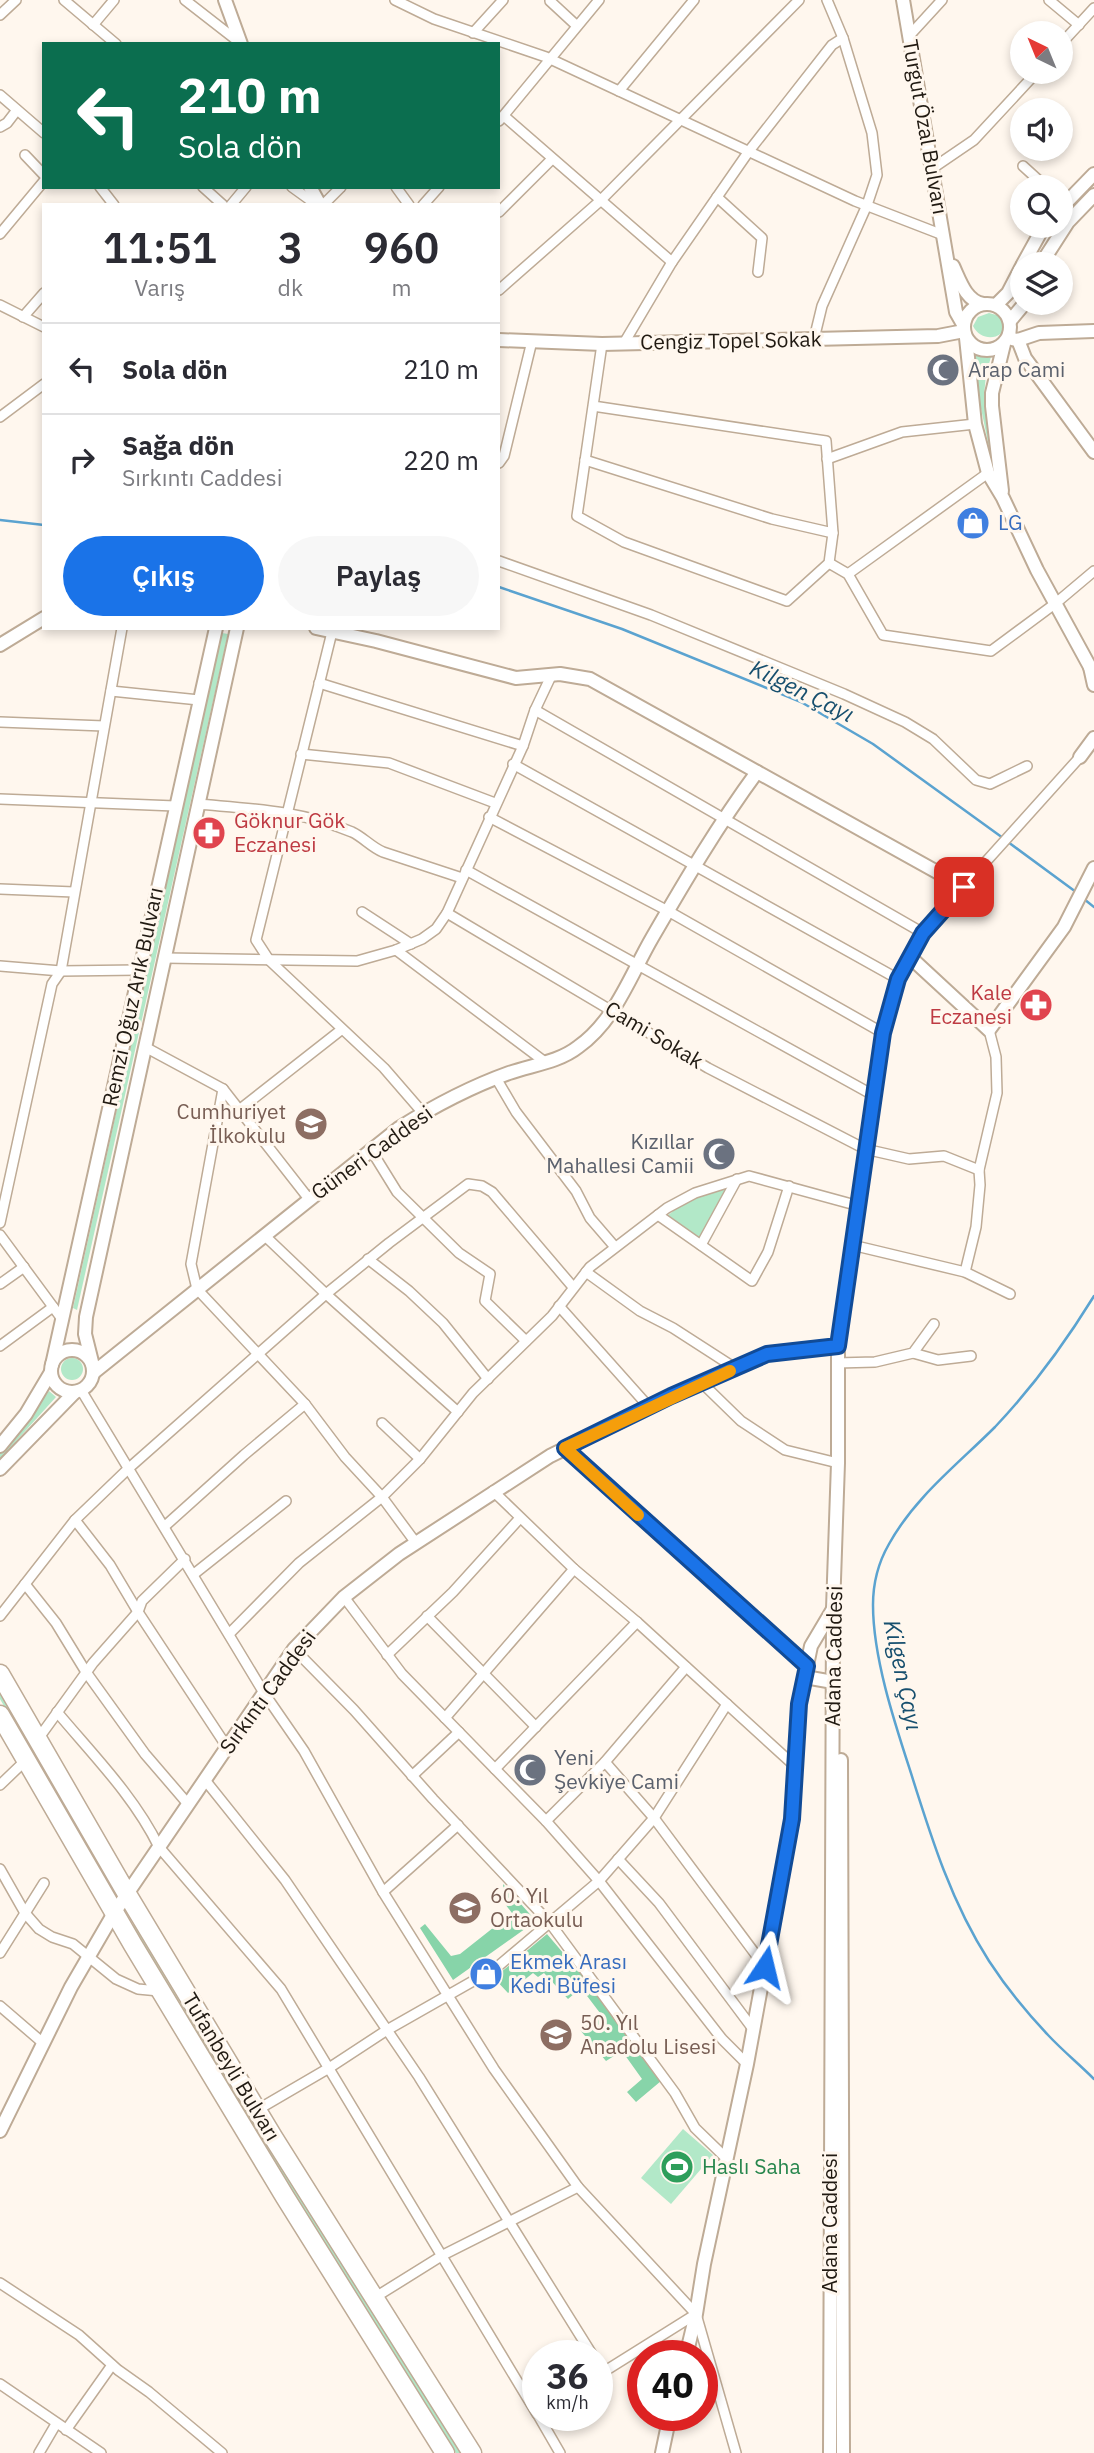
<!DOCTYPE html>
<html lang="tr">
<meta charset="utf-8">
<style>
body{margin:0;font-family:"IBM Plex Sans",sans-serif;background:#f7f7f7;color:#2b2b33;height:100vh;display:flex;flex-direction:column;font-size:26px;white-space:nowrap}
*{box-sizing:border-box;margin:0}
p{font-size:23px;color:#7c7c81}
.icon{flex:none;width:38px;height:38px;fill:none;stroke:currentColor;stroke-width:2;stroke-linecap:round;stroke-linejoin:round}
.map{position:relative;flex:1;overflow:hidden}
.drawer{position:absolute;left:42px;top:203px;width:458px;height:427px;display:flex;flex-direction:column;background:#fff;border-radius:0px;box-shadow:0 4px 10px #0003}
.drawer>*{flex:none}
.banner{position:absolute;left:42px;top:42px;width:458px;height:147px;border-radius:0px;box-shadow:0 4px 10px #0003;background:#0b6e4f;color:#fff;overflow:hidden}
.needle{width:46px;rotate:317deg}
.buttons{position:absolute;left:1010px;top:21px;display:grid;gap:14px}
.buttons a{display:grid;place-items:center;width:63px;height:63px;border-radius:50%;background:#fff;box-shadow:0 4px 10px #0003;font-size:35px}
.speed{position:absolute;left:522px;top:2340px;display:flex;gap:14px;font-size:35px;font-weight:700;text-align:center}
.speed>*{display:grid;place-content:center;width:91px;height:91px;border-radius:50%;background:#fff;box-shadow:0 4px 10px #0003;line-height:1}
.speed small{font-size:18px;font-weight:400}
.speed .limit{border:10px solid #d22;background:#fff;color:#111}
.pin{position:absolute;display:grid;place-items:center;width:60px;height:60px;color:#fff;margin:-30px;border-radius:14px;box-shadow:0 4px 10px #0006}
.me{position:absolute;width:77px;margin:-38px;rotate:10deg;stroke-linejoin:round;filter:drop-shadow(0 0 5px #0008)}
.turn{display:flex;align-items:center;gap:24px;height:147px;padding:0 21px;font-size:32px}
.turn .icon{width:91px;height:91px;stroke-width:2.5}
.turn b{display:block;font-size:49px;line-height:60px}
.eta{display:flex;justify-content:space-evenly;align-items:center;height:119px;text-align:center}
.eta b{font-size:42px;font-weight:600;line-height:49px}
.button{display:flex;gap:14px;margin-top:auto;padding:14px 21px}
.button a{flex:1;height:80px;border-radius:42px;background:#1a73e8;color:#fff;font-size:28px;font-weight:600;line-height:80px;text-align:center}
.button a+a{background:#f7f7f7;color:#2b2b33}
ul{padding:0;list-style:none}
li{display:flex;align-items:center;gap:21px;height:91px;padding:0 21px;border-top:2px solid #e1e1e2}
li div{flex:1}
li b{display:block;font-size:26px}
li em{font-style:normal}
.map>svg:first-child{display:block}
.green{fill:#b2e8c8}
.forest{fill:#87d4a9}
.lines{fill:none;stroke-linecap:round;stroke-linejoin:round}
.stream{stroke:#5ba3d0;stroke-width:2.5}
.street-casing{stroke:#beab96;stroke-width:12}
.secondary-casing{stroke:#beab96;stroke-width:16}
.highway-casing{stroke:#beab96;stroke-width:21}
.street{stroke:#fff;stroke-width:9}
.secondary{stroke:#fff;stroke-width:12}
.highway{stroke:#fff;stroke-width:18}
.route-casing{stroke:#114b97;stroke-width:18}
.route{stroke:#1a73e8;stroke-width:12}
.slow{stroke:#f59e0b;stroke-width:12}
.labels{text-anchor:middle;stroke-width:6;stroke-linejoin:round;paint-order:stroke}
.street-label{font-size:21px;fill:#211a12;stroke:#fff7ee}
.worship-label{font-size:21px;fill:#5b616d;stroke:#fff7ee;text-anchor:start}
.shop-label{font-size:21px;fill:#366cbe;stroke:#fff7ee;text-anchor:start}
.health-label{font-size:21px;fill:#be3a42;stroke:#fff7ee;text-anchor:start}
.education-label{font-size:21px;fill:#785e54;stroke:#fff7ee;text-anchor:start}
.leisure-label{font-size:21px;fill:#27864d;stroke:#fff7ee;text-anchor:start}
.water-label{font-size:23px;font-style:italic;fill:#174f6e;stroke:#fff7ee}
</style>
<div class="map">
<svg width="1094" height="2453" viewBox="0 0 1094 2453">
<rect width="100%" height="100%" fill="#fff7ee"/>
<g class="green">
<path d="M989,313L1000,316L1007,323C1003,341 981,342 973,326L978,317Z"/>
<path d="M972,349L992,353L986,375L984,395L994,472L974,374Z"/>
<path d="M222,633L228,634L77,1310L73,1308Z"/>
<path d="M730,1187L699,1239L666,1217C685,1200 705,1192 730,1187Z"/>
<circle cx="72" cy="1369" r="11"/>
<path d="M49,1391L56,1397L0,1459V1454L25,1425Z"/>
<path d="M0,1685L113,1887L109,1889L0,1699Z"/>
<path d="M134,1925L196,2029L212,2050L463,2453H456L322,2241L131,1926Z"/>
<path d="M683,2129L713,2155L671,2204L641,2178Z"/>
</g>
<g class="forest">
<path d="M503,1884L536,1921L453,1980L420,1928L425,1924L451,1956L460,1954L512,1913L505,1904Z"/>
<path d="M547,1934L587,1981L661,2081L636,2102L627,2092L642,2079L622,2051L606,2061L580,2030L600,2013L581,1988L568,1999L544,1973L538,1977L533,1973L508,1993L494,1978Z"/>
</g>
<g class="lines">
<g class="stream">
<path d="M0,520L44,525"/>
<path d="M499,587L622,629L801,702L873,744L1003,838"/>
<path d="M1008,842L1076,892"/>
<path d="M1084,899L1094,907"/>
<path d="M1094,1296C1065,1343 1033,1387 995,1427C957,1465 915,1497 889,1544C878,1563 873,1584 873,1605C873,1657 894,1721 910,1770C931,1837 951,1902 989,1961C1006,1987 1026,2012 1048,2035C1063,2051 1079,2064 1094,2079"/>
</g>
<defs>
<g id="street">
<path d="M64,0L116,44"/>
<path d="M185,0L239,42"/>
<path d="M395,0L434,19L546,57L855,201L943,235"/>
<path d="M1049,0L1079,25"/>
<path d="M550,1L577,26"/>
<path d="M0,15L16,0"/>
<path d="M93,25L114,0"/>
<path d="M473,33L503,0"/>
<path d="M909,36L942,0"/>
<path d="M1060,45L1094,8"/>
<path d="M619,91L694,0"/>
<path d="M0,95L44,133"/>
<path d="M504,116L672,262"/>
<path d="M499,121L599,0"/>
<path d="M0,127L7,123L17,110"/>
<path d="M25,155L44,175"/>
<path d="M1023,166L1046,187"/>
<path d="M930,170L974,140L1037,72"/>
<path d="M100,187L114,205"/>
<path d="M203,187L223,205"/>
<path d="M292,187L317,205"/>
<path d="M396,187L409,205"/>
<path d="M717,197L762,238L758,272"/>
<path d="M231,205L246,187"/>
<path d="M323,205L341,187"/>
<path d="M423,205L439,187"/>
<path d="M499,212L552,159"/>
<path d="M0,234L44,181"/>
<path d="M499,290L600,201L799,0"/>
<path d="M0,305L44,327"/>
<path d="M23,317L44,293"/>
<path d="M814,339L822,306L867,205L877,175L872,133L843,38L827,0"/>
<path d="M624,343L672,262L749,151L832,45L843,38"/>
<path d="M593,406L826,441L833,533L829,563L787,601L624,542L577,516L602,344"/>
<path d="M0,417L44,384"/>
<path d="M827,459L902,432L975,424"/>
<path d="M585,460L772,519L833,533"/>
<path d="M499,463L504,456L532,341"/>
<path d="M499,561L651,615L844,694L905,722L933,739L976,780L990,784L1027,766"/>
<path d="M829,563L848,574L883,635L991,651L1056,603L1094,571"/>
<path d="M848,574L988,473"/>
<path d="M332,632L256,940L269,960L384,1068L423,1113"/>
<path d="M319,683L523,746"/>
<path d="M111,691L199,700"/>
<path d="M535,710L923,933"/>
<path d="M0,722L104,726"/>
<path d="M301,754L389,763L495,803"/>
<path d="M513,764L898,979"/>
<path d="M0,799L175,806"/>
<path d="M198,804C253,809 299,810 352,832C363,837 371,847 383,852L462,878"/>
<path d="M489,817L668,911L883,1033"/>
<path d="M466,870L873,1095"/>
<path d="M973,876L1080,757"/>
<path d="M0,889L74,892"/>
<path d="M362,912L411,944"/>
<path d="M447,913L708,1068L865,1149L909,1159L944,1156L979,1170"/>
<path d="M396,950L545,1062"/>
<path d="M165,958L357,961L396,950L422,939L436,929L447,913L523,746L535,710L552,674"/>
<path d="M0,966L61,971L139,970"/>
<path d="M145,1047L223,1089L309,1199"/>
<path d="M496,1078L516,1112L576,1191L590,1218L615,1247"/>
<path d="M223,1089L191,1264L197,1289L305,1404L345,1457L382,1497L416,1543"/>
<path d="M239,1110L341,1030"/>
<path d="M371,1150L397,1192L459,1253L490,1274L485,1301L526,1341"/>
<path d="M658,1215L752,1281L768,1252L789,1186"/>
<path d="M0,1223L52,984L61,971L122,628"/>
<path d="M0,1235L62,1319"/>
<path d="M264,1235L326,1294L458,1412"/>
<path d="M701,1245L737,1179"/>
<path d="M852,1245L965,1272L1010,1294"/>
<path d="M368,1259L409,1291L443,1323L488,1379"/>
<path d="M586,1272L640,1311L673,1328L735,1368"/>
<path d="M965,1272L976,1227L980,1185L979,1170L997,1093L996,1057L989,1030"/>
<path d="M0,1284L24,1267"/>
<path d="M559,1306L649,1407"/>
<path d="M0,1346L53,1307"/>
<path d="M913,1353L938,1360L971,1356"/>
<path d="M837,1363L875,1362L913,1353L934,1324"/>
<path d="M702,1383L741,1421L785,1450L838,1463"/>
<path d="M81,1390L264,1693L304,1751L383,1892L494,2069L578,2187L696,2314L736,2453"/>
<path d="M382,1423L420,1459"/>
<path d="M565,1448L807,1666"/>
<path d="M493,1491L574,1569L637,1622L797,1768"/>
<path d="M75,1520L110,1565L138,1612L227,1747"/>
<path d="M165,1526L244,1455L305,1404"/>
<path d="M194,1574L286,1501"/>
<path d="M25,1584L56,1623L86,1672L145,1754L188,1804"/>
<path d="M344,1597L402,1674L546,1821L599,1881L722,2039L747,2064"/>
<path d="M0,1616L75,1520L129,1468L326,1294L389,1243L468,1184L482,1186L492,1192L573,1287"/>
<path d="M427,1616L536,1727"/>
<path d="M229,1634L299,1563L382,1497L420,1459L473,1393L552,1316L590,1267L667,1208L695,1193L749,1176L859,1206"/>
<path d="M294,1649L354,1710L433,1799L550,1923L675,2093L695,2128L727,2159"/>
<path d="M387,1655L453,1592L520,1518"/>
<path d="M57,1712C93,1755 134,1796 159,1847L281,1989L537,2414"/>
<path d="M445,1718L574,1569"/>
<path d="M38,1739L93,1663L138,1612L142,1601L185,1559"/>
<path d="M605,1762L654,1818L765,1967"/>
<path d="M495,1769L637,1622"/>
<path d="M412,1776L459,1732"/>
<path d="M205,1780L285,1880L419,2077L593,2356"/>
<path d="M0,1785L26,1760"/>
<path d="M546,1821L605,1762L686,1667"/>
<path d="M618,1859L659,1903L753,2029"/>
<path d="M0,1869L25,1913L39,1929L52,1937L73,1944L116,1979L138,1989L159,1991"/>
<path d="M383,1892L458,1825"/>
<path d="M0,1953L44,1883"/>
<path d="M0,2006L43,2043"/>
<path d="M257,2110L329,2068L387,2030L496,1968L599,1881L654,1818L727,1704"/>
<path d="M0,2283L79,2335L118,2370L149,2392L222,2453"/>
<path d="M374,2298L443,2255L578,2187"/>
<path d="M597,2376L696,2314"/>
<path d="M0,2384L101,2453"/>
<path d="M538,2415L560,2453"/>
<path d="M66,2430L112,2365"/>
<path d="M39,2453L56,2424"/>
</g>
<g id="secondary">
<path d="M225,0L241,44"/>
<path d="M903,0L956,312L964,326"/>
<path d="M310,187L320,205"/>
<path d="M1060,209L1094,174"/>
<path d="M1023,264L1044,226"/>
<path d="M1041,264L1068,222L1094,195"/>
<path d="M953,266C960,281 966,301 983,304"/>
<circle cx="987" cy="327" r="23"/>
<path d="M996,305L1008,293L1022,266"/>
<path d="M1010,321L1025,303"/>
<path d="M966,338L975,424L988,473L1003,498L1037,570L1090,667"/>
<path d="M1012,339L1018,340L1039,333L1094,331"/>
<path d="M499,340L602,344L938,336L964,331"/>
<path d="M1018,340L1025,358L1094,452"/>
<path d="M1002,491L992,406V393L1004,344"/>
<path d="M316,628L376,641L516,678L560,674L590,679L964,887L923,933L898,979L883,1033L838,1346V1463L833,1609L830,2453"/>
<path d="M0,645L44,618"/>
<path d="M1094,672L1090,667L1094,685"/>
<path d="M1080,757L1094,738"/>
<path d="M910,957L989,1030L1064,927L1094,868"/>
<circle cx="72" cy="1371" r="21"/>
<path d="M52,1365L216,628"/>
<path d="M93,1366L85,1334L86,1317L237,628"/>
<path d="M93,1373L399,1128C434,1106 470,1087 509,1073C532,1065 559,1062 578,1047C615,1021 630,976 652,938C685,881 718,825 757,772"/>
<path d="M0,1446L26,1414L51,1372"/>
<path d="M0,1469L75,1392"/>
<path d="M805,1677L833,1682"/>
<path d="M841,1760L843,2453"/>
<path d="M0,2131L71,1987L114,1913L294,1649L344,1597L399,1554L550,1456L671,1396L767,1354L838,1346"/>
<path d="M686,2356L696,2314L704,2264L747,2064L792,1819L799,1704L811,1646L833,1609"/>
<path d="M662,2453L670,2415"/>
</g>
<g id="highway">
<path d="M0,1674L127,1894L273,2137L472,2453"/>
<path d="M0,1715L133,1945L285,2197L445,2453"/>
</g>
</defs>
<use href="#street" class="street-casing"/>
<use href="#secondary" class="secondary-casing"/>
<use href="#highway" class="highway-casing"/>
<use href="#street" class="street"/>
<use href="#secondary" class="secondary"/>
<use href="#highway" class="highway"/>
</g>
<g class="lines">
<defs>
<path id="route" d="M765,1967L792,1819L799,1704L807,1666L565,1448L671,1396L767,1354L838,1346L883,1033L898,979L923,933L964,887"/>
</defs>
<use href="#route" class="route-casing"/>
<use href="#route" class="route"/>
<path class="slow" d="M638,1515L565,1448L730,1371"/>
</g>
<defs>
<symbol id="mosque-disc" viewBox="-11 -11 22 22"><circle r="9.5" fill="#6b7280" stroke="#fff7ee"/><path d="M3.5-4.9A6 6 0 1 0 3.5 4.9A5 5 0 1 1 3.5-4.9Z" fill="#fff"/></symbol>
<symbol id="shop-disc" viewBox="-11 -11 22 22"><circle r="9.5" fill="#3f7fe0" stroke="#fff7ee"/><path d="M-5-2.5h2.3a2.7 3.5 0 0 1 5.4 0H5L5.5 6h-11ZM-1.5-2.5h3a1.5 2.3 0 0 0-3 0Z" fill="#fff"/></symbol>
<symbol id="pharmacy-disc" viewBox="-11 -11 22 22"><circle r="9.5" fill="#e0444e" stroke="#fff7ee"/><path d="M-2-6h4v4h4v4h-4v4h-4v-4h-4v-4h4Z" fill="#fff"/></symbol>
<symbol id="school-disc" viewBox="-11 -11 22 22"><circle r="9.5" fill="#8d6e63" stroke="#fff7ee"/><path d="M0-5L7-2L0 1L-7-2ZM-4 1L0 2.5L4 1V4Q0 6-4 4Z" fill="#fff"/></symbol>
<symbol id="stadium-disc" viewBox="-11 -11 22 22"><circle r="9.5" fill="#2e9e5b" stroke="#fff7ee"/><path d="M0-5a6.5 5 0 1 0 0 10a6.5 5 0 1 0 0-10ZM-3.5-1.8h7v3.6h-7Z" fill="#fff"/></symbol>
</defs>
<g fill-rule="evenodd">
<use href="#mosque-disc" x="924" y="351" width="38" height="38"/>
<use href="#shop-disc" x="954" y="504" width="38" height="38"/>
<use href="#pharmacy-disc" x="190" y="814" width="38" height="38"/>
<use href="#pharmacy-disc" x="1017" y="986" width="38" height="38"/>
<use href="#school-disc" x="292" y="1105" width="38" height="38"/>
<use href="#mosque-disc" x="700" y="1135" width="38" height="38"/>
<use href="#mosque-disc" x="511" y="1751" width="38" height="38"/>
<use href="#school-disc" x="446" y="1889" width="38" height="38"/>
<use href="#shop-disc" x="467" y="1955" width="38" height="38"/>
<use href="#school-disc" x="537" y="2016" width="38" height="38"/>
<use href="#stadium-disc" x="658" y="2148" width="38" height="38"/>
</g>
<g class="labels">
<g class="street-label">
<text transform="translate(925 127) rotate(80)" y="7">Turgut Özal Bulvarı</text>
<text transform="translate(731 341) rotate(-1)" y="7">Cengiz Topel Sokak</text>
<text transform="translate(133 997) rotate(-78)" y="7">Remzi Oğuz Arık Bulvarı</text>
<text transform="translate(654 1035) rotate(31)" y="7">Cami Sokak</text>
<text transform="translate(372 1153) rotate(-36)" y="7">Güneri Caddesi</text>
<text transform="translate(834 1656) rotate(-89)" y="7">Adana Caddesi</text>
<text transform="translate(268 1692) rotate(-54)" y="7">Sırkıntı Caddesi</text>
<text transform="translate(231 2067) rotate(59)" y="7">Tufanbeyli Bulvarı</text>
<text transform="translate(830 2223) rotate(-90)" y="7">Adana Caddesi</text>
</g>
<g class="worship-label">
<text x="968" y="377">Arap Cami</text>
<text x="694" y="1149" text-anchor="end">Kızıllar<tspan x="694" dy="24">Mahallesi Camii</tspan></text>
<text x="554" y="1765">Yeni<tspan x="554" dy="24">Şevkiye Cami</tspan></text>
</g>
<g class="shop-label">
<text x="998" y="530">LG</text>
<text x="510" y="1969">Ekmek Arası<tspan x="510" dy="24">Kedi Büfesi</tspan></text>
</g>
<g class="health-label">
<text x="234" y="828">Göknur Gök<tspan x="234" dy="24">Eczanesi</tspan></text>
<text x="1012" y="1000" text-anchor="end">Kale<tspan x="1012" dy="24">Eczanesi</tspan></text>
</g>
<g class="education-label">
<text x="286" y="1119" text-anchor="end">Cumhuriyet<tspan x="286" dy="24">İlkokulu</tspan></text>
<text x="490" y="1903">60. Yıl<tspan x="490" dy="24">Ortaokulu</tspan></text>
<text x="580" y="2030">50. Yıl<tspan x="580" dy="24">Anadolu Lisesi</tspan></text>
</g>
<g class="leisure-label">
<text x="702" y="2174">Haslı Saha</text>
</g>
<g class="water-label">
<text transform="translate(802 691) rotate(26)" y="8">Kilgen Çayı</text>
<text transform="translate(903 1675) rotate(78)" y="8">Kilgen Çayı</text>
</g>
</g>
</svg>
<div class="buttons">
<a><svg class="needle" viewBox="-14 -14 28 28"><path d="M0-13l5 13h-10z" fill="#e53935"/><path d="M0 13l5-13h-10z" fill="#7c7c81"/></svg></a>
<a><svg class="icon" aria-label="sound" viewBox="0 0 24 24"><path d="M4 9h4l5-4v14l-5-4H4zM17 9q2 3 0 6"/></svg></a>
<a><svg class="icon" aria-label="search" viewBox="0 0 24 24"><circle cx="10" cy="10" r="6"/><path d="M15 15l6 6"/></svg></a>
<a><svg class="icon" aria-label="layers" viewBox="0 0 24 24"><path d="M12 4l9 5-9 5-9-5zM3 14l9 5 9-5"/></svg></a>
</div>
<div class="speed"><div>36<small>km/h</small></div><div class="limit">40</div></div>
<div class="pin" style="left:964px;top:887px;background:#d93025"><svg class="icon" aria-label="arrive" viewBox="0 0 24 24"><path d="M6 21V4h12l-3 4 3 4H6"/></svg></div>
<svg class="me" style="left:765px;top:1967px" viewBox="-20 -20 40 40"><path d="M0-17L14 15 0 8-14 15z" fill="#1a73e8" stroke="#fff" stroke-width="4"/></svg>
<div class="banner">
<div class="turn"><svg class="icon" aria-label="left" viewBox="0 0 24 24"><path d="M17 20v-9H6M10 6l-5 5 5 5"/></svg><div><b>210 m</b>Sola dön</div></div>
</div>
<section class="drawer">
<div class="eta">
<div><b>11:51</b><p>Varış</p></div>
<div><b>3</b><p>dk</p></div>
<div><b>960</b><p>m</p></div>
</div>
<ul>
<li><svg class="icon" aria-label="left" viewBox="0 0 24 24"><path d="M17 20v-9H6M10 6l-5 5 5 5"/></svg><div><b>Sola dön</b></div><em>210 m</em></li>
<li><svg class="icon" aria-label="right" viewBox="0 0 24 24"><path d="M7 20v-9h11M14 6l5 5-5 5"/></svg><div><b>Sağa dön</b><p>Sırkıntı Caddesi</p></div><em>220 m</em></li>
</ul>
<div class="button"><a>Çıkış</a><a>Paylaş</a></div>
</section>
</div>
